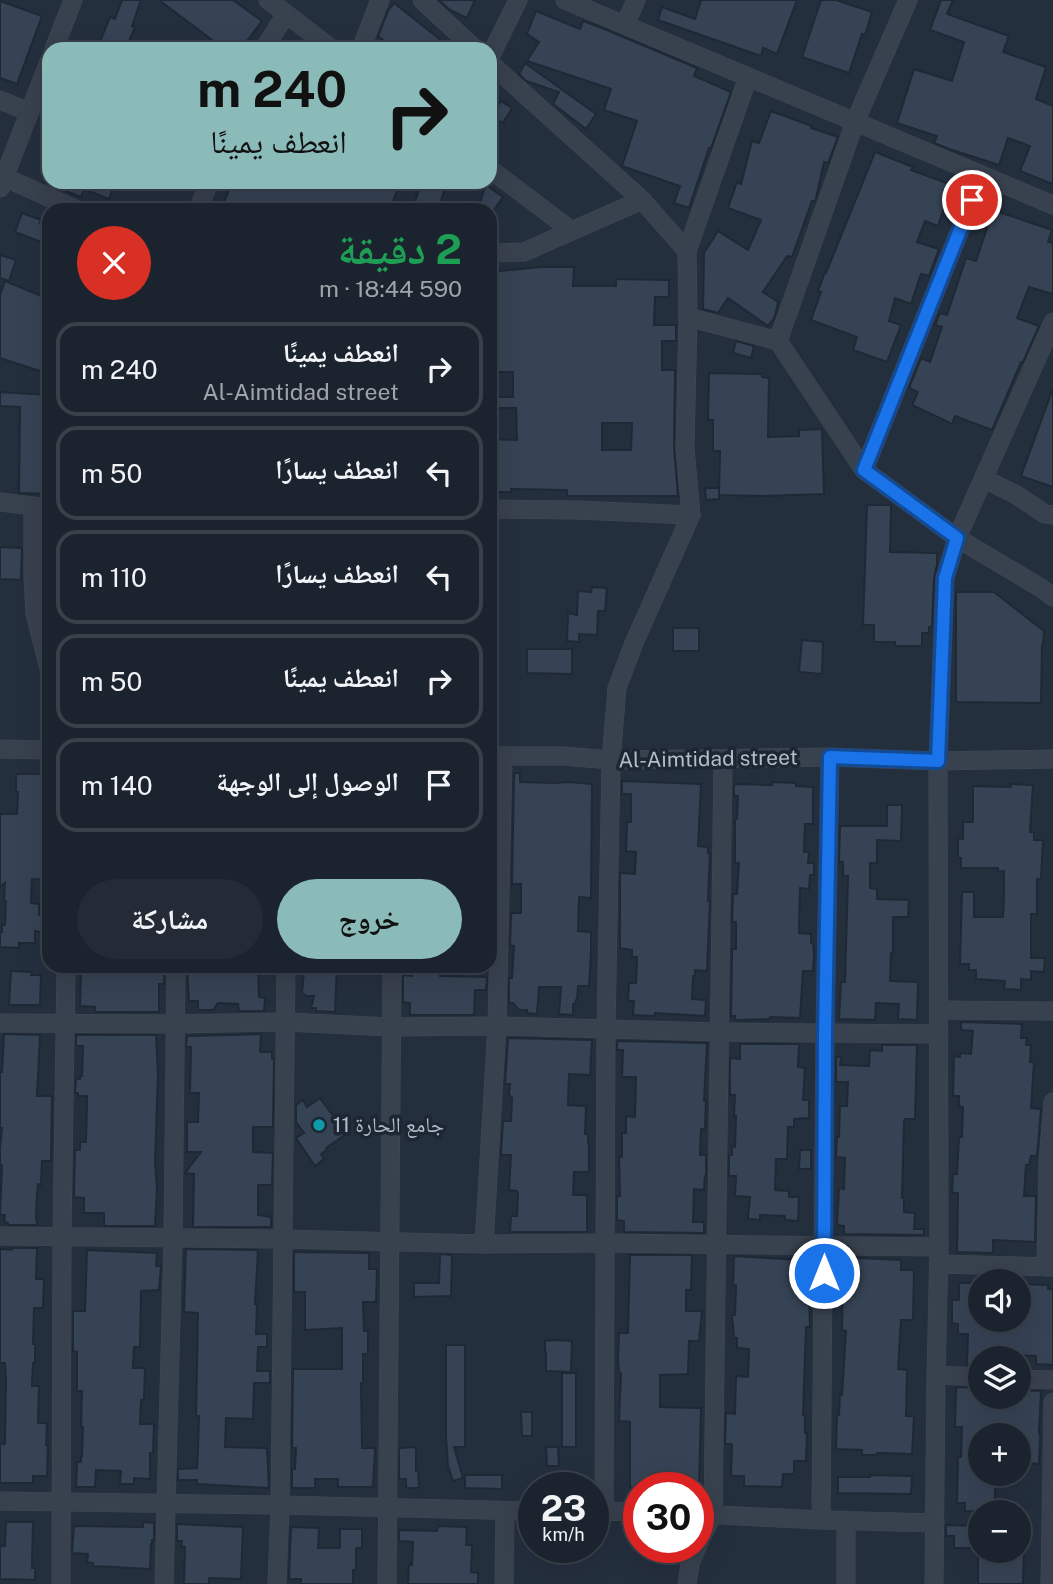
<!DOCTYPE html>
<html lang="ar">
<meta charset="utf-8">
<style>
body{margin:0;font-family:"Public Sans","Noto Naskh Arabic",sans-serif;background:#242b36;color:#f1f3f6;direction:rtl;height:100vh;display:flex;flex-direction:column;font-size:26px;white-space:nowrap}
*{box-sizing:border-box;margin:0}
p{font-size:23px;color:#a0a4aa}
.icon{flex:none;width:38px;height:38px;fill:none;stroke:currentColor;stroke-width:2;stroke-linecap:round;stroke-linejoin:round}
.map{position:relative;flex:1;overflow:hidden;direction:ltr}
.panel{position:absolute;left:42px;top:203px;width:455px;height:770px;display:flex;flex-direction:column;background:#1b232e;border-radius:21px;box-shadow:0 7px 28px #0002,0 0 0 2px #39404a;direction:rtl}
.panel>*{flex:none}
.hud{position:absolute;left:42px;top:42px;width:455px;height:147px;border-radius:21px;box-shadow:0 7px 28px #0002,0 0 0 2px #39404a;direction:rtl;background:#8bbbb9;color:#111;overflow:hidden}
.fabs{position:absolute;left:968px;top:1269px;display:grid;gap:14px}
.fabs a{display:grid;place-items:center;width:63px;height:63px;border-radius:50%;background:#1b232e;box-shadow:0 7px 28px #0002,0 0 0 2px #39404a;font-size:35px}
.speed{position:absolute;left:518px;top:1472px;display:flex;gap:14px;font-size:35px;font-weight:700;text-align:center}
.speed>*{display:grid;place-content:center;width:91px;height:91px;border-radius:50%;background:#1b232e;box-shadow:0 7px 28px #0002,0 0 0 2px #39404a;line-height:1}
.speed small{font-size:18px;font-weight:400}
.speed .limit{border:10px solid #d22;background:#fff;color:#111}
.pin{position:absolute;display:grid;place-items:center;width:60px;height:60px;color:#fff;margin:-30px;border:4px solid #fff;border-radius:50%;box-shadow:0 2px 7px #0007}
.me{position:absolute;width:77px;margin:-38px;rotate:0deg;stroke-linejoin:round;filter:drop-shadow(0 0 5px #0008)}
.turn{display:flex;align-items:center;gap:24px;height:147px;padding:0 35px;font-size:32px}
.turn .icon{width:91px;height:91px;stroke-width:2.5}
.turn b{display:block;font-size:49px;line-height:60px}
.round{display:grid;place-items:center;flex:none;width:74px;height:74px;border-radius:37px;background:#242b36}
.overview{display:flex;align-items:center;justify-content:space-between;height:119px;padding:0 35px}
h1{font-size:42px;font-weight:700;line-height:52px;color:#1e9e55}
.cta{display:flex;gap:14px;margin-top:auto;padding:14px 35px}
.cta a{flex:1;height:80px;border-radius:42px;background:#8bbbb9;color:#111;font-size:28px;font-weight:700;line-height:80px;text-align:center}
.cta a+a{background:#242b36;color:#f1f3f6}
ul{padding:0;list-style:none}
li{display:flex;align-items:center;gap:21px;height:94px;margin:0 14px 10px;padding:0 21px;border:4px solid #39404a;border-radius:21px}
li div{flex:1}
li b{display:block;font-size:26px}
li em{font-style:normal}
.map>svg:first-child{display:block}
.building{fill:#364354;stroke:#1f2835;stroke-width:2;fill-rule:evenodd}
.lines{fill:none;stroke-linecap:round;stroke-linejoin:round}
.minor-casing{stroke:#414a57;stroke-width:19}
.minor{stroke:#38414e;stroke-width:18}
.route-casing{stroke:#114b97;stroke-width:18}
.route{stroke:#1a73e8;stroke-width:12}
.culture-dot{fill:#0f9aa8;stroke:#1d2633;stroke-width:2.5}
.labels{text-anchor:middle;stroke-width:7;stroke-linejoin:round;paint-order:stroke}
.street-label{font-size:21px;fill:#b4bcc9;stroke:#1d2633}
.poi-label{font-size:21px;fill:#b4bcc9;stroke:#1d2633;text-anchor:start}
</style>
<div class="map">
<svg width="1053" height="1584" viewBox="0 0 1053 1584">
<rect width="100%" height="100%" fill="#242f3e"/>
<g class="building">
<path d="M122,0H141L132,26L135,27L126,49H97L110,17L115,19Z"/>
<path d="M159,0H233L262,21L241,49H224Z"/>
<path d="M439,0H475L467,18L450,10Z"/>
<path d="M701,0H797L777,54L763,48L761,56L658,20L662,7L695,19Z"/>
<path d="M821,0H836L872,12L865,35L862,34L849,73L802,57Z"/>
<path d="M941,0H953L947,14L1009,36L1003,52L1046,67L1036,99L1053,106V184L1020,171L1030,146L1008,138L999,165L949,149L934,143L937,136L897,123L914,69L952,81L964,42L930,30Z"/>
<path d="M0,1L42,16L17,84L0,78Z"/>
<path d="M394,3L452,49H394L378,36L388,11Z"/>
<path d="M536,11L580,29L583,21L602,28L697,68L694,76L731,92L711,148H709L689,208L674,203L680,186L622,166L637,121L604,110L611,89L527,61L539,42L527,34Z"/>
<path d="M525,63L596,114L586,129L553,104L559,92L526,81L519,74Z"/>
<path d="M501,101L512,108L503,123L491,116Z"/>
<path d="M771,111L812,126L811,128L838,137L828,163L824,162L816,198L815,201H812L792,257L787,256L763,292L778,302L777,308L774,318L768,326L728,298L718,313L703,309L704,253L718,231L748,250L761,220L728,208L737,182L741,184L752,141L759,143Z"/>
<path d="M875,152L913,167L911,170L952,185L938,226L925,221L917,242L939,249L929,276L921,274L911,304L895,298L889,321L901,325L887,362L853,350L857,337L811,320L821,292L818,291L825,272L826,273Z"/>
<path d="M44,182H115L109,199L84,189L81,197Z"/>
<path d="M232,182H400L390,210H221Z"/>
<path d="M422,182H447L438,210H412Z"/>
<path d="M486,185L503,197L494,210H477Z"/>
<path d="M993,210L1052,230L1048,242L1053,243V294L1029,287L1017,318L1039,326L1023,362H1021L992,430L955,416L952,424L912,405L918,392L909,388L921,358L930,362L942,327L935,325L940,313L947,315L966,258L976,261Z"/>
<path d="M22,213L41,220L40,223L49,226V245L15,232Z"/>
<path d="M0,255L16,260L9,281L0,278Z"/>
<path d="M541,267H574L573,286H616V279L669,280V297H655L654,325H676V341H662V370H675L674,448L678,496H567V490L511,489V492H490V439L517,440L516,408H490V397H513V372H490V272ZM602,423H632L631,450H602Z"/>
<path d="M5,281L49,299V374L0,358V295Z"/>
<path d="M736,341L754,346L751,358L733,353Z"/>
<path d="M709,373L762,374V377L769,378L768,437L799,436V430L822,429L824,494L762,496L719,495L720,451H713V420H708Z"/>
<path d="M1052,391H1053V487L1021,476Z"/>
<path d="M0,392L49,395V494L19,493L20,407L0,406Z"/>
<path d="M705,488H719V499L706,500Z"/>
<path d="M867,505H891L890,552L937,553V565L934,578L932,627H929V633H922V646H895V642H874V625H863Z"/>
<path d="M0,547L22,548L21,580L0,579Z"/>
<path d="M592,587L607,588L605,611H598L597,635L579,634V642L567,641L568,613L577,615L578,591L591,592Z"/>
<path d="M956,592H994L1044,631L1043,645H1042L1041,703L956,702Z"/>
<rect x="673" y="628" width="26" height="23"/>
<path d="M802,640L823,642L822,674L799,672Z"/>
<path d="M527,649H572V674L527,673Z"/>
<path d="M514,773H520V782L555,783L569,782L592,784L591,898L579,897L578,931L591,932V954L589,986H578L577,1000H576L575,1004H573V1015L559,1014L561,987H539L537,1014L527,1013V1010H519L513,1003H509V978H512L514,946L510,945L511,916L512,913H521V884H512Z"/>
<path d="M16,774H49L47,815H49V880L32,879L31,903L39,904V915H41V932L35,931V943H19V948L0,947V932H2V925H5L6,901H4L5,883L0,887V814H17L18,792H16Z"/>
<path d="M622,781L701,784L698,846L708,847V853H710L708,901H710L709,922L707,971L695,970V976H693L692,999L706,1000L705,1016L655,1013V1016L633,1015L634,1001H628L629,983H636L637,957H632V950L620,948V873L635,874L636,852L626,851L627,822H631V794H622Z"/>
<path d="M772,782L796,783V786L813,787V824H805L804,852H809L808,863H814V875H810L809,889L800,888L799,929V933L811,934V943H813L814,954L813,971H803L800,1018L770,1017L769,1019L735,1020V1016H731L732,949H736V922H732L733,894H737L739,863H735V819H737L738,796H734V784L772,785Z"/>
<path d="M1011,784L1033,785L1030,832H1034V840H1043L1041,879H1037V914H1031V958H1045L1044,972L1031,971V980L1021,979V990L1004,989L1005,981L976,979V970H969V964H960L962,892H974V917H1003L1004,895V871L998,872V868H961V858H958V838L963,839V822H973V786L1011,787Z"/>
<path d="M887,805H902L901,841L877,840V863H870V888L877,889V899L909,900L908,917H893V953H891L890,981L918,982L917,1020L898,1019L899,1004L876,1003L875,1020L839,1019L841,982H845L848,876H843V862H839L840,826H887Z"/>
<path d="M84,966H165L164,984H159V1012H95V1007L80,1006L81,972H84Z"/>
<path d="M187,966H258L259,997L265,998L264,1011H239L238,1004L218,1003L213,1010H198V1001H189Z"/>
<path d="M325,966H337L335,1012L316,1011V1008H311L314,996H307L302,993L304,970L325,971Z"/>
<path d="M412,966H430L432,970H440V976L487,977L486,990H475L474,1015H410V1003L403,1002V975L412,976Z"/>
<path d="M11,971L32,972L31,975H41L40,1005H9Z"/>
<path d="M961,1022L1022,1024L1021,1038H1027L1026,1045H1031L1030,1062H1034L1031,1108L1041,1109L1037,1156H1031L1029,1165H1026L1024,1196H1036L1035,1242L993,1240V1253L957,1252L958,1193H952L953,1174H957L959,1137H962L963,1107L959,1106V1096H953L954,1056L960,1057V1053L971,1054L973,1031L961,1030Z"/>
<path d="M4,1034L40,1035L37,1096H52L51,1161H42L41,1185L38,1184L37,1193L36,1219H37V1225H8V1223L4,1222L5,1215H0L2,1165H0V1149L2,1128H0V1072H2Z"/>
<path d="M261,1034L260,1052H272V1059H274L273,1122V1127H253V1152L273,1153L272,1185H258V1215L271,1217V1227H193L194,1174L185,1173L201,1152H187V1122H198L199,1093H190L191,1047H186L187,1036Z"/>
<path d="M76,1035H156L158,1074L155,1161L157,1190L155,1226H104V1213H84V1198L74,1197L75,1150H80V1142H86L87,1105V1096H78V1093H75L76,1079H80V1076H82L83,1046H76Z"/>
<path d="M508,1038L592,1040L590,1075L569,1074L568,1105L586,1106L585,1134H588V1143L589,1144V1172H574L573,1195H587V1232H510L511,1216H517L518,1193L517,1191L509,1190L511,1155H501L503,1121H511L512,1098L509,1094L510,1084H505Z"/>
<path d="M617,1041L707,1043L704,1101H706L705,1129H701L700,1155H706V1176H705L704,1190L694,1189L693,1222H704V1233L624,1232V1221L617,1220V1196H620L619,1157H622V1133H626V1116L635,1117L636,1077H622L623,1050H617Z"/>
<path d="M740,1044H799L798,1067L805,1068L803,1100H809V1118L794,1119V1127H788L787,1159H776L775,1190L789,1191V1197H799L798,1221L785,1220V1216L760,1215V1220L748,1219L750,1197L735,1196L736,1176H729V1155H732V1146L735,1147L736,1116H734L735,1095H730V1058L740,1059Z"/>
<path d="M882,1045H917L915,1119H905L904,1121L902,1198H904V1212L915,1213L914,1229H924V1235L844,1234V1226L837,1225L839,1188L844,1189L845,1158L836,1157L837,1137H839L840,1106H847L848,1082H836V1057H841L840,1065L869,1066L870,1050L882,1051Z"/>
<path d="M320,1098L346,1134L326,1148L327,1150L321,1154L324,1159L315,1166L296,1138L304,1133L296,1122V1105L303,1100L307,1107Z"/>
<path d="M800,1150H811V1169H799Z"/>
<path d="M12,1248H37L36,1279H44L43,1308H34L33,1344H35V1363H33L32,1386H39L38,1423H47L46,1445H48L47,1476H33V1483H0V1444H5L6,1381L5,1363H0V1249L12,1250Z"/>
<path d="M186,1249L258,1250L255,1304H257L256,1334H267V1347H258L257,1371H270V1383H254L253,1419L226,1418L225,1447L267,1448L269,1488L197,1484V1480H178V1469L197,1468L198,1449L199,1416H196L198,1313L184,1312Z"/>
<path d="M87,1250L157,1253L156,1266H161L159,1290L141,1291L140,1347H134L133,1368H145L144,1400H141L140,1424H154L153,1453H150V1479L134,1478V1484H120L121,1471L96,1470L95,1487H76L77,1462H81V1456H82L83,1427H81L82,1391H77V1352L73,1351V1311H85Z"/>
<path d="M294,1252L369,1253V1269H377L376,1302H363L364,1331H368V1354H363V1383H361L362,1448H375L373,1487H338V1479H315V1488H292V1469H295L296,1448H292L293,1369H342V1328L305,1330V1292H294Z"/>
<path d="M440,1254L452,1255L451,1296L414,1297V1283H439Z"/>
<path d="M630,1255H692L691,1290H686V1311H702L699,1341H689L688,1374L660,1375V1407L701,1408L699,1488H630V1422L619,1421L621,1373L619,1372L618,1359L619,1333H628Z"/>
<path d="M734,1256L801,1260V1281H805V1294H809L810,1327H806L803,1415H805V1433H807L806,1461H794V1474H783L782,1487L744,1486V1476H731L732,1444H725L726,1413L735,1414L736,1376L748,1377L749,1349L737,1348V1338H734L732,1315H735L736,1285H733Z"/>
<path d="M839,1257L901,1260V1270H914L913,1320H901L898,1369L907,1370L906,1416H914L912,1454L883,1453H877V1455H862V1450L836,1449L837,1415H839L840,1394L842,1395L846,1331L842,1330L843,1270L838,1269Z"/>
<path d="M959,1283H980V1320H1018V1284L1048,1285V1289H1053V1365L1036,1364V1356L1010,1355V1358H980V1366L967,1365L968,1334H958V1324L952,1323V1300H959Z"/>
<path d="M554,1340L572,1341L571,1372L546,1371V1352H545V1341Z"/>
<path d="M446,1345H465V1447H454L463,1478L453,1481L448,1466L446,1436Z"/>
<rect x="562" y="1373" width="14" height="74"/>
<path d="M956,1387L980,1388V1396H1019V1390L1041,1391L1039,1432L1040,1436L1039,1464L1027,1463V1452H1018V1435H980V1474H996L994,1512L965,1511V1503H957L958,1457H961L962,1427H955Z"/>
<path d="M521,1412H532V1436H522Z"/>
<path d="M416,1447V1471H418L419,1488H406V1479H399V1448Z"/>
<path d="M546,1447H558L559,1466H547Z"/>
<path d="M465,1475H502V1489L465,1488Z"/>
<path d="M870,1475L912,1476L911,1494L838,1493V1477H870Z"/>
<path d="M6,1522H33L32,1568H35V1580L0,1579V1546H5Z"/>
<path d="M143,1522L154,1523V1540H152V1544H151L150,1569L93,1566V1563L87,1562L88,1554L72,1553L74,1526L143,1527Z"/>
<path d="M177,1524L243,1527L241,1579L209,1578V1584H184L185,1547L181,1546L182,1541H177Z"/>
<path d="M946,1525L975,1526L974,1548H954V1536H946Z"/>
<path d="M438,1526L467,1527L466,1545H472L471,1572L478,1573V1584H408L409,1565H412L413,1542L399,1541V1530L437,1531Z"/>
<path d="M291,1527L319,1528L318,1548H340V1529H362V1548H356V1570H353V1584H301V1579H289Z"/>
<path d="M978,1550H1024L1023,1584H978Z"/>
</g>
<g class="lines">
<defs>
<g id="minor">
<path d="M268,0L332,49"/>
<path d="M422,0L475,49"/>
<path d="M565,0L1053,205"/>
<path d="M625,25L636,0"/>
<path d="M54,49L73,0"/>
<path d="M264,49L286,14"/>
<path d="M361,49L380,0"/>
<path d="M490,57L518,0"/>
<path d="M490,63L642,200L687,251L688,317L778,341L864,470L957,538L1041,588L1053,597"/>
<path d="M0,100L29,112"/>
<path d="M490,169L572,231"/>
<path d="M4,177L77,210"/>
<path d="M0,188L49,62"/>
<path d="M198,210L209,182"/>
<path d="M687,251L748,77"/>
<path d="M490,253L524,252L642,200"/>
<path d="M778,341L855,122L908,0"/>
<path d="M864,470L982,175"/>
<path d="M984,479L1015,494L1045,514L1053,515"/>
<path d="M0,502L49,508"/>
<path d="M33,507V575L35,614L49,668"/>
<path d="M490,509L578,510L691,515"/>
<path d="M0,749L49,750"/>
<path d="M490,756H563L611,760L830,757L938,761L1053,759"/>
<path d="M939,1010L1053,1011"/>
<path d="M0,1023L175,1024L286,1022L391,1027L497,1026L718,1032L939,1034"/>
<path d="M0,1236L283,1239L484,1244L605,1243L939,1247"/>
<path d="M484,1244L497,1026L503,757"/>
<path d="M938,1264L1053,1267"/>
<path d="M1046,1267L1048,1161L1053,1102"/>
<path d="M936,1375L980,1377"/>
<path d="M1018,1379L1053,1380"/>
<path d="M0,1501L280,1505L534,1511"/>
<path d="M593,1511L639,1512"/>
<path d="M604,1512L606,1030L611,760L617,688L634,643L691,515L685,448L688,317"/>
<path d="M698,1514L821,1520L935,1523"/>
<path d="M821,1520L825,1033L830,757"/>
<path d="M846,1520V1584"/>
<path d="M698,1544L713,1514L723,759"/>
<path d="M61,1584L62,1236L66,966"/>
<path d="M164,1584L173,1239L176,966"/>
<path d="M277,1584L280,1505L286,966"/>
<path d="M387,1584L392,966"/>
<path d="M504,1584L505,1511"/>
<path d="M687,1584L690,1564L697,1547"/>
<path d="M934,1584L936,1375L939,1247L938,761L945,578L957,538L1053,322"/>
<path d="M1050,1584L1053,1402"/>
</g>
</defs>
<use href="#minor" class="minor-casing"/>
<use href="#minor" class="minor"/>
</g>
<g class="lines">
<defs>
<path id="route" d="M824,1273L825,1033L830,757L938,761L945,578L957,538L864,470L972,200"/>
</defs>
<use href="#route" class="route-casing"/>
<use href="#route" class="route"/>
</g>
<circle class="culture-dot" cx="319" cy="1125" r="7"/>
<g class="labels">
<g class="street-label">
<text transform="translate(708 759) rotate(-1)" y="7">Al-Aimtidad street</text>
</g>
<g class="poi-label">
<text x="333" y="1132">جامع الحارة 11</text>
</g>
</g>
</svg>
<div class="fabs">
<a><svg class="icon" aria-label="sound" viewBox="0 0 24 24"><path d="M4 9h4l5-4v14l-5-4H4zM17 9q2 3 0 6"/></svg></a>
<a><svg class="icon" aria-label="layers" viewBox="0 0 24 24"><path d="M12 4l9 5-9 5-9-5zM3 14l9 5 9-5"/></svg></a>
<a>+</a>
<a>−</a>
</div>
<div class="speed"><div>23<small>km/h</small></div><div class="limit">30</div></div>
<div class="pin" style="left:972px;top:200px;background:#d93025"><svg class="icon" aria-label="arrive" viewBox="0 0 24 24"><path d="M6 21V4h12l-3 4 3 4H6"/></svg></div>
<svg class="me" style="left:824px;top:1273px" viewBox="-20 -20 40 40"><circle r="17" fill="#1a73e8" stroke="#fff" stroke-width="3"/><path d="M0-11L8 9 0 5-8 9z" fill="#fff"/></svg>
<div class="hud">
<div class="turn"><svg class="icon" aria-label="right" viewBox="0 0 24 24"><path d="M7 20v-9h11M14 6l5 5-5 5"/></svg><div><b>240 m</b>انعطف يمينًا</div></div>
</div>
<section class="panel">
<div class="overview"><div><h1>2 دقيقة</h1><p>590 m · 18:44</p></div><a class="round" style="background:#d93025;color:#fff"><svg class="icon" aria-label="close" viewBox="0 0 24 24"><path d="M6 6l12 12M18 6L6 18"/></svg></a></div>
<ul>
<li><svg class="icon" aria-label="right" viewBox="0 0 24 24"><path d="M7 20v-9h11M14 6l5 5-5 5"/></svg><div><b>انعطف يمينًا</b><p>Al-Aimtidad street</p></div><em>240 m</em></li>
<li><svg class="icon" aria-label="left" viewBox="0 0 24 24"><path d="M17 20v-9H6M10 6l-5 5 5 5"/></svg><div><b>انعطف يسارًا</b></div><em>50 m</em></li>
<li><svg class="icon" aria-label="left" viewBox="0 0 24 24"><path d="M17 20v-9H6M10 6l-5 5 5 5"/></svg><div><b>انعطف يسارًا</b></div><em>110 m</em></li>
<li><svg class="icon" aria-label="right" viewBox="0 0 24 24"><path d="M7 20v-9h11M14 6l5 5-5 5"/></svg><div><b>انعطف يمينًا</b></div><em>50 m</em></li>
<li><svg class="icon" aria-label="arrive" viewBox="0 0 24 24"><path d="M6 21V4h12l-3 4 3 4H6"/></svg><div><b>الوصول إلى الوجهة</b></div><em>140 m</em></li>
</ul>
<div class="cta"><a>خروج</a><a>مشاركة</a></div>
</section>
</div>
